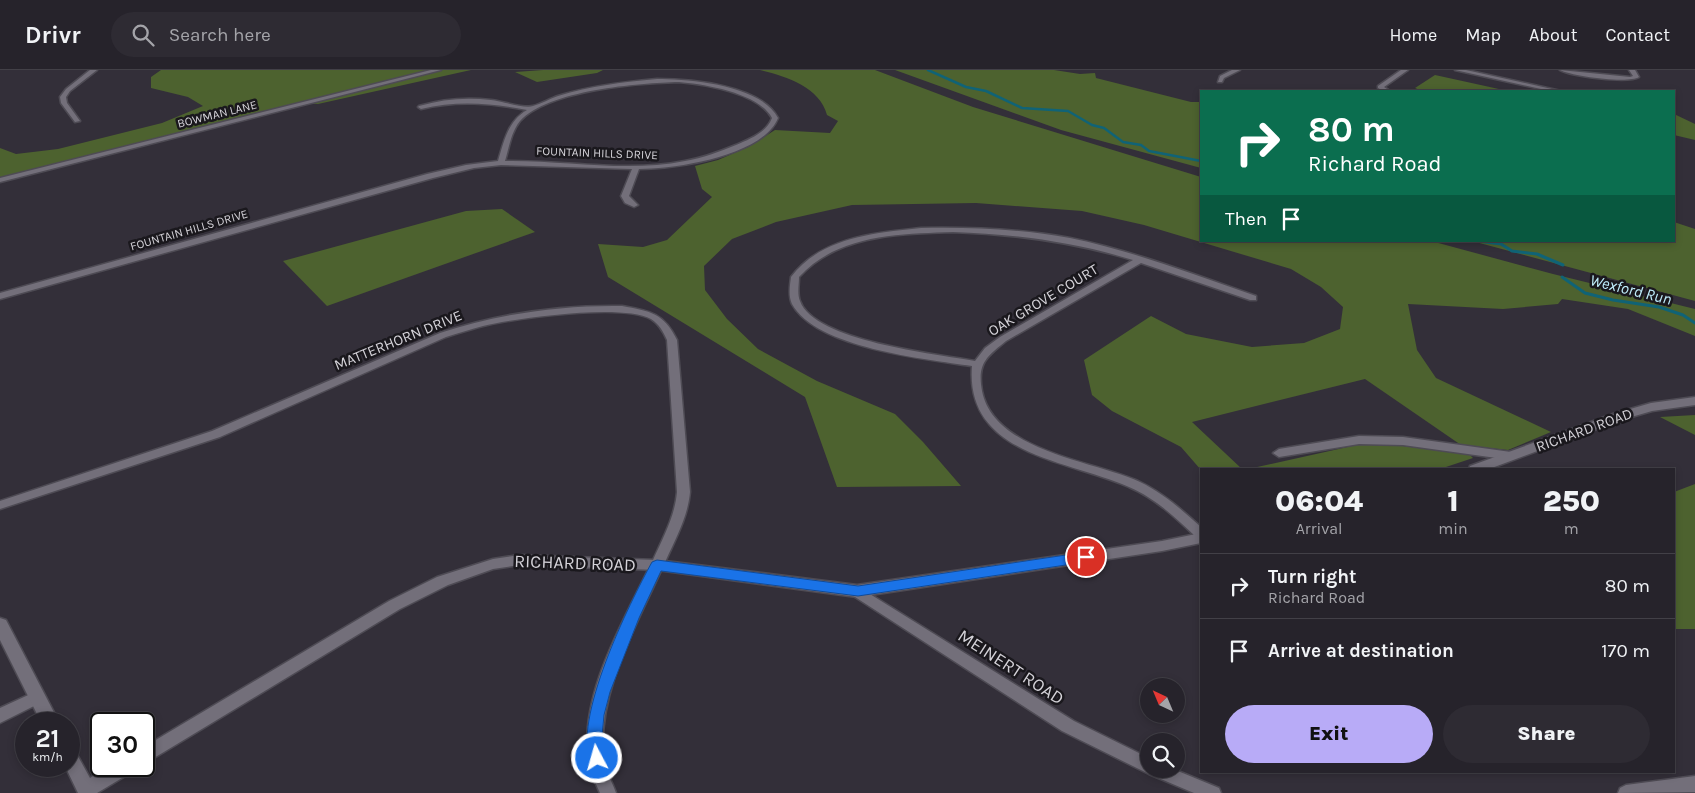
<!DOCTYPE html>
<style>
body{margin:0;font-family:Karla,sans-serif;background:#2e2b33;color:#f1f3f6;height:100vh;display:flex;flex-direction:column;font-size:19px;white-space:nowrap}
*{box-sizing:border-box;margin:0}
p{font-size:16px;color:#a4a4a9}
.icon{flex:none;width:28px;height:28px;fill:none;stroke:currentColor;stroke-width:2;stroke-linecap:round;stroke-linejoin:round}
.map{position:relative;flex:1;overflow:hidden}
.sheet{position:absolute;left:1200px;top:398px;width:475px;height:305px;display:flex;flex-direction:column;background:#26232b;border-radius:0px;box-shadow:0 2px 8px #0003,0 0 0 1px #424047}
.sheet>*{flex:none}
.hud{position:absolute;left:1200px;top:20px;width:475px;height:152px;border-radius:0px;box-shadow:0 2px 8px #0003,0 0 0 1px #424047;background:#0b6e4f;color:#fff;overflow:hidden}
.needle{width:32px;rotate:316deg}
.fabs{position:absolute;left:1140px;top:608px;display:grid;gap:10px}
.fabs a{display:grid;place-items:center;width:45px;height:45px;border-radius:50%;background:#26232b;box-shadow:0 2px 8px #0003,0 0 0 1px #424047;font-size:25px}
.speed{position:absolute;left:15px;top:642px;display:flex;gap:10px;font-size:25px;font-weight:700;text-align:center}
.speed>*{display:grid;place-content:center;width:65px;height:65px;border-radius:50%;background:#26232b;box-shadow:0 2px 8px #0003,0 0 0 1px #424047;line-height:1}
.speed small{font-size:12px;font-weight:400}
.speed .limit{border:2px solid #111;border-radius:8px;background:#fff;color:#111}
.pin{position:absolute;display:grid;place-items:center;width:42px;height:42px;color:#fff;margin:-21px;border:2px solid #fff;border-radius:50%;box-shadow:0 1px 5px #0007}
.me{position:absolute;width:55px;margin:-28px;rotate:354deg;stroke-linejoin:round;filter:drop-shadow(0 0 4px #0008)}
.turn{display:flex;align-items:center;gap:18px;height:105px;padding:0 25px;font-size:22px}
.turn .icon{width:65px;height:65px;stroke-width:2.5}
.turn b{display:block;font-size:35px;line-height:42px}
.then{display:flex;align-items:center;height:48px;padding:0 25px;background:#0003;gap:10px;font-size:19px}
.eta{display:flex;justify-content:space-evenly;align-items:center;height:85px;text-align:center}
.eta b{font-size:30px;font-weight:800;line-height:35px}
.button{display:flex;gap:10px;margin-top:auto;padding:10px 25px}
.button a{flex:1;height:58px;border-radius:30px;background:#b8abf7;color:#111;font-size:20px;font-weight:800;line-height:58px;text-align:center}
.button a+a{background:#2e2b33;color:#f1f3f6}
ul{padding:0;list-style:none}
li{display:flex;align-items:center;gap:15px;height:65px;padding:0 25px;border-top:1px solid #424047}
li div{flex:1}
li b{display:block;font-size:19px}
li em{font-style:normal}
header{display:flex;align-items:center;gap:30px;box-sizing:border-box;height:70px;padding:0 25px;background:#26232b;border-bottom:1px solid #424047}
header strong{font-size:24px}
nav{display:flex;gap:28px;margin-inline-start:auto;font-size:18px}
.search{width:350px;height:45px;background:#2e2b33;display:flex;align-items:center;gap:12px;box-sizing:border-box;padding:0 18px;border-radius:28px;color:#a4a4a9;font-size:19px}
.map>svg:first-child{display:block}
.green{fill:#4d622f}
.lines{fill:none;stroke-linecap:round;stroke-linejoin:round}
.stream-far1{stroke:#106376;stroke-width:2.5}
.stream{stroke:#106376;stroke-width:3}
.street-casing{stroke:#4e4b54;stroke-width:3}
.secondary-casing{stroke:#4e4b54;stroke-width:3}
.street{fill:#736f7a;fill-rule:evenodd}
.secondary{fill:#736f7a;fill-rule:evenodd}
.route{fill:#1a73e8;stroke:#114b97}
.labels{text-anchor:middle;stroke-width:5;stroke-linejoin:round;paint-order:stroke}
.far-street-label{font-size:12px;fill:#d4d2d8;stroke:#1a181d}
.street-label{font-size:15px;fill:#d4d2d8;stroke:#1a181d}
.water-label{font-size:16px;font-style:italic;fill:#bfedfb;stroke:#1a181d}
.near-street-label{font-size:18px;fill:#d4d2d8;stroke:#1a181d}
</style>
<header>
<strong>Drivr</strong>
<div class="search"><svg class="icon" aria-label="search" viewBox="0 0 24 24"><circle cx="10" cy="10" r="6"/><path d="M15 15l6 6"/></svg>Search here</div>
<nav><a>Home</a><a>Map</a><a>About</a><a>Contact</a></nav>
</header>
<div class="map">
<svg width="1695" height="723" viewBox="0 0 1695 723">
<rect width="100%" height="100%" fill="#332f39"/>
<g class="green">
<path d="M161,0H471L318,34L301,33L0,108V78L16,84L58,79L162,53L203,36L188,27L151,18V7Z"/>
<path d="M543,0H603L597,3L537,12L515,2Z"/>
<path d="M760,0H875L973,37L1201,107V171H1431L1553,204L1695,239V266L1628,239L1562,229L1558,234L1503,239L1408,234L1417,280L1436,308L1551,362L1508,380L1461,375L1365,309L1192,352L1242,399H1201V400L1181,377L1112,341L1092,325L1084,290L1151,246L1186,264L1252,277L1304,273L1340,259L1343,237L1321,217L1291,199L1144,155L1082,141L976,133L852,135L776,152L732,169L704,196L705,220L727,249L758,279L817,311L895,344L923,372L961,416L837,417L805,327L608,207L598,174L643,177L667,170L712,127L702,119L695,96L718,90L748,77L775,60L830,63L838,51L827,45C820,17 785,6 760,0Z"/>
<path d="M895,0H1054L1080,4L1095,3L1096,8L1191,32H1201V98L1061,60Z"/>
<path d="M1435,5L1508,21H1422L1415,18Z"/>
<path d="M1674,44L1695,54V70L1674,65Z"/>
<path d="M502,139L535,162L327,236L283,191L466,141Z"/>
<path d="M1674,152L1695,159V231L1472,171H1674Z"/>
<path d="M1695,345V365L1660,347Z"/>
<path d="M1361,374L1403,376L1470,385L1473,388L1440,399H1248Z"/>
<path d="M1695,414V559H1674V422Z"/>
</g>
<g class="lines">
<path class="stream-far1" d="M928,0L966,17L986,21L1022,38L1068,41L1092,55L1104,58L1123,72L1141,75L1149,81L1201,91"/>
<g class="stream">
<path d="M1478,171L1501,174L1512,181L1537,184L1563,195"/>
<path d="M1562,207L1585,223L1613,230L1659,237L1683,245L1695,253"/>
</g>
<defs>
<g id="street">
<path d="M90,0H97L70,21L66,27L67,33L80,51L75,52L61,33L60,27L66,19Z"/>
<path d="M431,0H441L0,112V108Z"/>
<path d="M1232,0H1240L1224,8L1222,12H1218L1220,6Z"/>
<path d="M1401,0H1408L1384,17L1390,21H1383L1378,18V16Z"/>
<path d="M1455,0H1466L1561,21H1550Z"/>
<path d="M1560,0L1630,7L1633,6L1629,0H1635L1639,7C1628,14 1571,6 1560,0Z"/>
<path d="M657,9C690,9 761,15 778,48C763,86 675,99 639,99L629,126L638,135L634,137L625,133L621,126L632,99L501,95L474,98L433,108L0,229V223L427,104L466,95L498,91C504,71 508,51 527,40C491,33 457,30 421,39L418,37L419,36C443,29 466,27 491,30C501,31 525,39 533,36C541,34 549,29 558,26C590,16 623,12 657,9ZM679,12C704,14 759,23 772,48C766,63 750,69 736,75C719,82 703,88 685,91C627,103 564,90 505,91C509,78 511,62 520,51C548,20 639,13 679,12Z"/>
<path d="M921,158C971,157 1021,159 1070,168C1134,181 1195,205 1256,226V230H1250L1141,193L1006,271C986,287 977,294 982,321C994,382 1095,391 1140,412C1163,423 1182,440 1201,457V468L1196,467C1176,448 1155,428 1129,417C1069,390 965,386 972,296C925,289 816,278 792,234C788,226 790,215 791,207C821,167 875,163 921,158ZM953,162C1015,164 1074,172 1133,190L1000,267L985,278L975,291C936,284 814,271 800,231C797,224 799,215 799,207C838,164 900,164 953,162Z"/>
<path d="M622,236C650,241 664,243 677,270L690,422C688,446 676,468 666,490C640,548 592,629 605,695C607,704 613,714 616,723H600C596,714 591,704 589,694C577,626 625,549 653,490C663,468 675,446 677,422L667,270C663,261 659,254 651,249C622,233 517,248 483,256C471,259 459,263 446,267L220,367L0,439V431L212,361L440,263C497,244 561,235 622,236Z"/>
<path d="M1359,366L1403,367L1511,382L1517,386L1511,390L1403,375L1359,374L1279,387L1273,383L1279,379Z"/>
<path d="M857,516L1074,651L1149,688V699H1173L1219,718L1221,723H1194L1149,704L1062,661L852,525L850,521L852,517Z"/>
<path d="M37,621L42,622L45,627L42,632L0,653V638Z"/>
<path d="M1695,706V722L1618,723L1620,718L1626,715Z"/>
</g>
<g id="secondary">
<path d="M1695,327V335L1652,341L1621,350L1489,399H1469L1470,396L1613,344L1651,333Z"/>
<path d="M1201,463V473L1162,481L857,527L657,500L519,495L493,499L448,515L400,539L144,694V677L389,531L437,507L493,489L519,485L657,490L857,515L1162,471Z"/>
<path d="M0,548L6,550L60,654H42L0,570Z"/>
<path d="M69,679L75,681L90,708L109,696H135L132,702L97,723H78L65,696H69Z"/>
</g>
</defs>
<use href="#street" class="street-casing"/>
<use href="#secondary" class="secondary-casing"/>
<use href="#street" class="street"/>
<use href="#secondary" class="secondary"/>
</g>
<path class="route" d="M1086,482L1091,484L1093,487L1091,491L1086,492L858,526L661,501L639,548L610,622L604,645L602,666L605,688L603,694L597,696L591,694C571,651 630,532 652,492L657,490L858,516Z"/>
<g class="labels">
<g class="far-street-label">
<text transform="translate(217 44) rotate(-14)" y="4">BOWMAN LANE</text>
<text transform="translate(597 83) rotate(2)" y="4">FOUNTAIN HILLS DRIVE</text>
<text transform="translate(189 160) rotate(-16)" y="4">FOUNTAIN HILLS DRIVE</text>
</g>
<g class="street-label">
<text transform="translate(1043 230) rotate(-31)" y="5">OAK GROVE COURT</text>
<text transform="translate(398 270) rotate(-22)" y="5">MATTERHORN DRIVE</text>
<text transform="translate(1584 360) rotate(-20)" y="5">RICHARD ROAD</text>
</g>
<g class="water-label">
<text transform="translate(1631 219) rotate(14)" y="6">Wexford Run</text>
</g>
<g class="near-street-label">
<text transform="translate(575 493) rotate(2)" y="6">RICHARD ROAD</text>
<text transform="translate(1011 597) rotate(33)" y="6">MEINERT ROAD</text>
</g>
</g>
</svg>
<div class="fabs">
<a><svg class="needle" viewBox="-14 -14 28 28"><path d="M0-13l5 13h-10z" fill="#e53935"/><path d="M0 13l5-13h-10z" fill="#a4a4a9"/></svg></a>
<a><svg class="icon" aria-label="search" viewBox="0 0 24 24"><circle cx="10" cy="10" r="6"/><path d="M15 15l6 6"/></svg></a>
</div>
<div class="speed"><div>21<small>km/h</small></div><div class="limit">30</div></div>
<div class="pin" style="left:1086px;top:487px;background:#d93025"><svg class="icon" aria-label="arrive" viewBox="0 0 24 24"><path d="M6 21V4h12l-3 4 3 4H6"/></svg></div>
<svg class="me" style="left:597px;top:688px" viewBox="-20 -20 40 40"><circle r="17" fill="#1a73e8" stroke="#fff" stroke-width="3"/><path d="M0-11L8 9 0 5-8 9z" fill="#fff"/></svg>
<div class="hud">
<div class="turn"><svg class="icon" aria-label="right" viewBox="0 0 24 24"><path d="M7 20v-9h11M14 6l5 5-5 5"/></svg><div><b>80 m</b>Richard Road</div></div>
<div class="then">Then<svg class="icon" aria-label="arrive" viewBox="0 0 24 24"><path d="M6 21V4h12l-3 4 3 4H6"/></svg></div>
</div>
<section class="sheet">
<div class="eta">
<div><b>06:04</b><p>Arrival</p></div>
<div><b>1</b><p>min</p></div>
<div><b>250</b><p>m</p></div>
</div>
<ul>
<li><svg class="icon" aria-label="right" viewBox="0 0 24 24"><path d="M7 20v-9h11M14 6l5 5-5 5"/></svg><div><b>Turn right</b><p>Richard Road</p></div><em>80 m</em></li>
<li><svg class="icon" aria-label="arrive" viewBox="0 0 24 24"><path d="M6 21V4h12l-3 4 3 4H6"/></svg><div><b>Arrive at destination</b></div><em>170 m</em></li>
</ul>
<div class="button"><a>Exit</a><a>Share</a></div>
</section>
</div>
